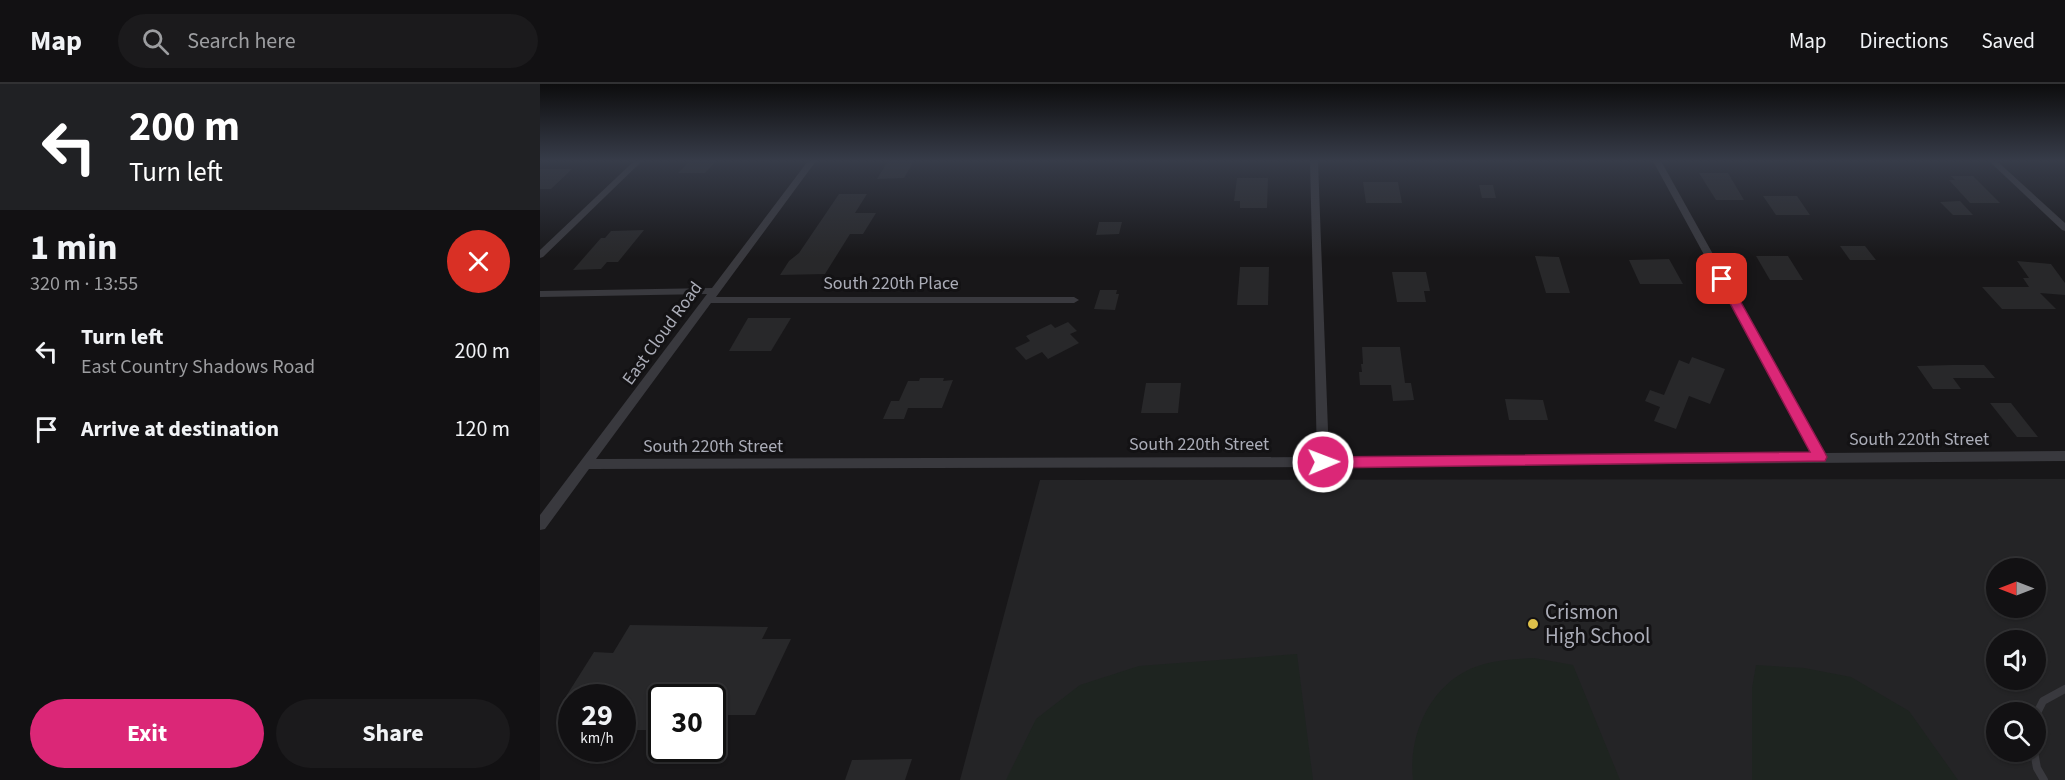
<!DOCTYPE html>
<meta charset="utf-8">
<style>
body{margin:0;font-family:"Source Sans 3",sans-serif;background:#1b1a1c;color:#f1f3f6;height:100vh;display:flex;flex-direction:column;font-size:22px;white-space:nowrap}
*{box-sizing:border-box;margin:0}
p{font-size:20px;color:#9c9da0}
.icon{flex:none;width:33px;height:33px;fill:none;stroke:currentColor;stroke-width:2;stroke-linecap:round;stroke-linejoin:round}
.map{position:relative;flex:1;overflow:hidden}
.details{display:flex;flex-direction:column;background:#121113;width:540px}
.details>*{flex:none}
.banner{background:#202124;color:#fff;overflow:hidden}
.needle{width:39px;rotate:270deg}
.buttons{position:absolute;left:1446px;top:474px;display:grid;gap:12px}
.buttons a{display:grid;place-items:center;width:60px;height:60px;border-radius:50%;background:#121113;box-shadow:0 2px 4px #0004,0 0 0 2px #313133;font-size:30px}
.speed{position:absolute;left:18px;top:600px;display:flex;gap:12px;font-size:30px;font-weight:700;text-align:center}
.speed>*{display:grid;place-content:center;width:78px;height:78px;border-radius:50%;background:#121113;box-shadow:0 2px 4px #0004,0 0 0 2px #313133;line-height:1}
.speed small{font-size:15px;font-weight:400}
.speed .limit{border:3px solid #111;border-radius:9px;background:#fff;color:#111}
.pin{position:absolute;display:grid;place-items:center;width:51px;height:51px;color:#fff;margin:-26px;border-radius:12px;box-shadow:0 3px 9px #0006}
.me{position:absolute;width:66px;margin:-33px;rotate:89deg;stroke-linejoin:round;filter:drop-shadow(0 0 4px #0008)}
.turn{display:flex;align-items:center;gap:21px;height:126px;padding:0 30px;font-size:27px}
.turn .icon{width:78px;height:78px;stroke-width:2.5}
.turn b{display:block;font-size:42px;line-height:51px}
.round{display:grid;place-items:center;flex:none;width:63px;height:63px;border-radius:32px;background:#1b1a1c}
.summary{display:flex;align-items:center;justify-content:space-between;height:102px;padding:0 30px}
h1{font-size:36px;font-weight:700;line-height:45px}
.action{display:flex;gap:12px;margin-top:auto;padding:12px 30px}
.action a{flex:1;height:69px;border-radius:36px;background:#db2777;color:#fff;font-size:24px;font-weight:700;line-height:69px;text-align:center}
.action a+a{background:#1b1a1c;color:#f1f3f6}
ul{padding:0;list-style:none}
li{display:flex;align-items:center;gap:18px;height:78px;padding:0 30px}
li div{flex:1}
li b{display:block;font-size:22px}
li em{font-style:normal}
header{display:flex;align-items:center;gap:36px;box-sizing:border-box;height:84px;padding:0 30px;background:#121113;border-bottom:2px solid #313133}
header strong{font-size:28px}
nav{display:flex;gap:33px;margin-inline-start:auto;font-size:21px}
.search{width:420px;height:54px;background:#1b1a1c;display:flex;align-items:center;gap:15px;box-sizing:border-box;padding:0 21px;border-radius:33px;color:#9c9da0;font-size:22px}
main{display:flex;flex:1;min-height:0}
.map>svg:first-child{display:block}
.built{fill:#242426;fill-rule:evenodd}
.green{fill:#1e2420}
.building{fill:#28282a}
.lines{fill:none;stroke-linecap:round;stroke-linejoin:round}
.lane{stroke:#39393e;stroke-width:8}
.street{fill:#39393e;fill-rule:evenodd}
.route{fill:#db2777;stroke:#8e194d;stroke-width:1.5}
.poi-dot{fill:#dfc14a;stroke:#131214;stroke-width:2}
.labels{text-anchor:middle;stroke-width:6;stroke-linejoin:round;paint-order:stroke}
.street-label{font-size:18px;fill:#abadb8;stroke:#131214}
.near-poi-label{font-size:21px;fill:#abadb8;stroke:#131214;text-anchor:start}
</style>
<header>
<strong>Map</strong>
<div class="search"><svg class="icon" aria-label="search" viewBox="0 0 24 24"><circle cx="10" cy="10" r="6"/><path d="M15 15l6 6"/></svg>Search here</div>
<nav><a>Map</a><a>Directions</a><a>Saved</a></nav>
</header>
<main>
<section class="details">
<div class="banner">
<div class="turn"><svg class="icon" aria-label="left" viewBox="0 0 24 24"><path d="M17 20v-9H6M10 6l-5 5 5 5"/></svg><div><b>200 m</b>Turn left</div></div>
</div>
<div class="summary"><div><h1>1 min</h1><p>320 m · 13:55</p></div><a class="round" style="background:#d93025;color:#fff"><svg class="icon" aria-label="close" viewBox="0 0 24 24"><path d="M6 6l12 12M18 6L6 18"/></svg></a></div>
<ul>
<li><svg class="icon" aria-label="left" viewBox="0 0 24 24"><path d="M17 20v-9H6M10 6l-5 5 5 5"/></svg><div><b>Turn left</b><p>East Country Shadows Road</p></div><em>200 m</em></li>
<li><svg class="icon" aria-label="arrive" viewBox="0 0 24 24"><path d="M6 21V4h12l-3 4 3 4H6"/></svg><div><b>Arrive at destination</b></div><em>120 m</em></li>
</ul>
<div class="action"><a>Exit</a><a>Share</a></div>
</section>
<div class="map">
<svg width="1525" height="696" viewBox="0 0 1525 696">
<rect width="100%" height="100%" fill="#181719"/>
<path class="built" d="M1525,395V696H420L500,396ZM1456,484H1496V524H1456ZM1456,556H1496V596H1456ZM1456,628H1496V668H1456Z"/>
<g class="green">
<path d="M757,570L773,696H466L496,635L540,601L599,582Z"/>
<path d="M994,574L1033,581L1080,696H873C868,652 889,604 930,585C950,576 973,575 994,574Z"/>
<path d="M1216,581L1264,584L1311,593L1369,627L1418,696H1212V604Z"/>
</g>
<g class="building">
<path d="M150,77H176L165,89H138Z"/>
<path d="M348,77H374L364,94L337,95Z"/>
<path d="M0,85H32L11,105H0Z"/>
<path d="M1159,89H1188L1204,116H1176Z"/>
<path d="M1411,92H1433L1460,119H1430L1409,96H1415Z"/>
<path d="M697,94H728L727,124H700V117H694Z"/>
<path d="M823,98H858L862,119H826Z"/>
<path d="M939,101H953L956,114H942Z"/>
<path d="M299,110H327L315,129H336L323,150H310L285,190L240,191L249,177L259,169Z"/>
<path d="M1223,112H1257L1270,131H1236Z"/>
<path d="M1420,117L1433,131H1413L1400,118Z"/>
<path d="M559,138H582L579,150L556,151Z"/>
<path d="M104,146L78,178H67L61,185L33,186L61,154H65L71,147Z"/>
<path d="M1300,162H1325L1336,176H1310Z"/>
<path d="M995,172L1019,173L1030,209H1006Z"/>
<path d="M1216,172H1248L1263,196H1230Z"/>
<path d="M1129,175L1143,200H1100L1089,176Z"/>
<path d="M1477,177L1511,180L1525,199V211L1500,209L1516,225H1462L1442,203H1489L1483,194H1489Z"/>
<path d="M700,183H729L728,221H697Z"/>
<path d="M852,188H886L890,207H884L886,218H857Z"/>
<path d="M560,206H577L576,210H579L575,226L554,225Z"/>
<path d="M208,234H251L231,267H189Z"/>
<path d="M528,238L537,247L530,250L539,259L508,275L502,268L486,276L475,264L490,257L486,252L511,240L515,244Z"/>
<path d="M822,263H860L865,299H871L874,316L853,317L851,301H820L819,288H822L821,280H823Z"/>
<path d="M1152,273L1185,285L1170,320L1149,312L1136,345L1114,337L1120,323L1105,317L1110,306L1124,311L1139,276L1149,280Z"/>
<path d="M1412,281H1444L1455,294H1413L1421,305H1393L1377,282Z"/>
<path d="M380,294H404L403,297L413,296L402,324H368L364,335H343L351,317H359L368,297H379Z"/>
<path d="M606,299H641L638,329H601Z"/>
<path d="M965,315L1003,316L1008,336H969Z"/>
<path d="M1450,319H1471L1498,353H1477Z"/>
<path d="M90,541L228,543L222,555H251L215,631H187L172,661V614H122V646H82V614H25L54,568L73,569Z"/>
<path d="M372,675L365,696H305L312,676Z"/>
</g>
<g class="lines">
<g class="lane">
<path d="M1496,631L1503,617L1525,605"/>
<path d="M1494,668L1497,684L1504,696"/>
</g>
<g class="street">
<path d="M94,77H102L3,173L0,174V166Z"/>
<path d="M268,77H276L176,213H534L539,216L534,219H171L56,375L777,373L770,77H778L789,373L1272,369L1113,77H1121L1284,369L1525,367V377L783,383L49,385L5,445L0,446V431L167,210L0,213V207L172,204Z"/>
<path d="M1449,77H1457L1525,139V147L1522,146Z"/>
</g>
</g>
<linearGradient id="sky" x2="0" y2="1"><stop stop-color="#0d0d0e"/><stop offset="0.44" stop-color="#373c49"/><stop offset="1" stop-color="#373c49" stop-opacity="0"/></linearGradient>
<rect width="1525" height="174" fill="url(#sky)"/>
<path class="route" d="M1182,192L1188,195L1285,369L1287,373L1285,377L783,384L776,378L783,373L1270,368L1177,195Z"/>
<circle class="poi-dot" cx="993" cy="540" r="6"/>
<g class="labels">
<g class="street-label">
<text x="351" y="205">South 220th Place</text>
<text transform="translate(122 249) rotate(-54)" y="6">East Cloud Road</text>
<text x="1379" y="361">South 220th Street</text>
<text x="659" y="366">South 220th Street</text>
<text x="173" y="368">South 220th Street</text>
</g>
<g class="near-poi-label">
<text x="1005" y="535">Crismon<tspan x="1005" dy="24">High School</tspan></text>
</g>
</g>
</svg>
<div class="buttons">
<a><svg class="needle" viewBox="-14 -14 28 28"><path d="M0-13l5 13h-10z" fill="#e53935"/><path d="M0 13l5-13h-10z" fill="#9c9da0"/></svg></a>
<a><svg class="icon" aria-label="sound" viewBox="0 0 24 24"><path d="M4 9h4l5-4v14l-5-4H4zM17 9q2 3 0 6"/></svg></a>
<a><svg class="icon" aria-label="search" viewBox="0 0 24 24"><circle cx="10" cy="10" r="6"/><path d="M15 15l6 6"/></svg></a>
</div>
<div class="speed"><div>29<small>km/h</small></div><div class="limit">30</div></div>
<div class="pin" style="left:1182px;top:195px;background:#d93025"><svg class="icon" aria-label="arrive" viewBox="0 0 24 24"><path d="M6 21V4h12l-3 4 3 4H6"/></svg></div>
<svg class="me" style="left:783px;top:378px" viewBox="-20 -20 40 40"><circle r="17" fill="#db2777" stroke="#fff" stroke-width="3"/><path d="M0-11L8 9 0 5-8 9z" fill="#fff"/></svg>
</div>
</main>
